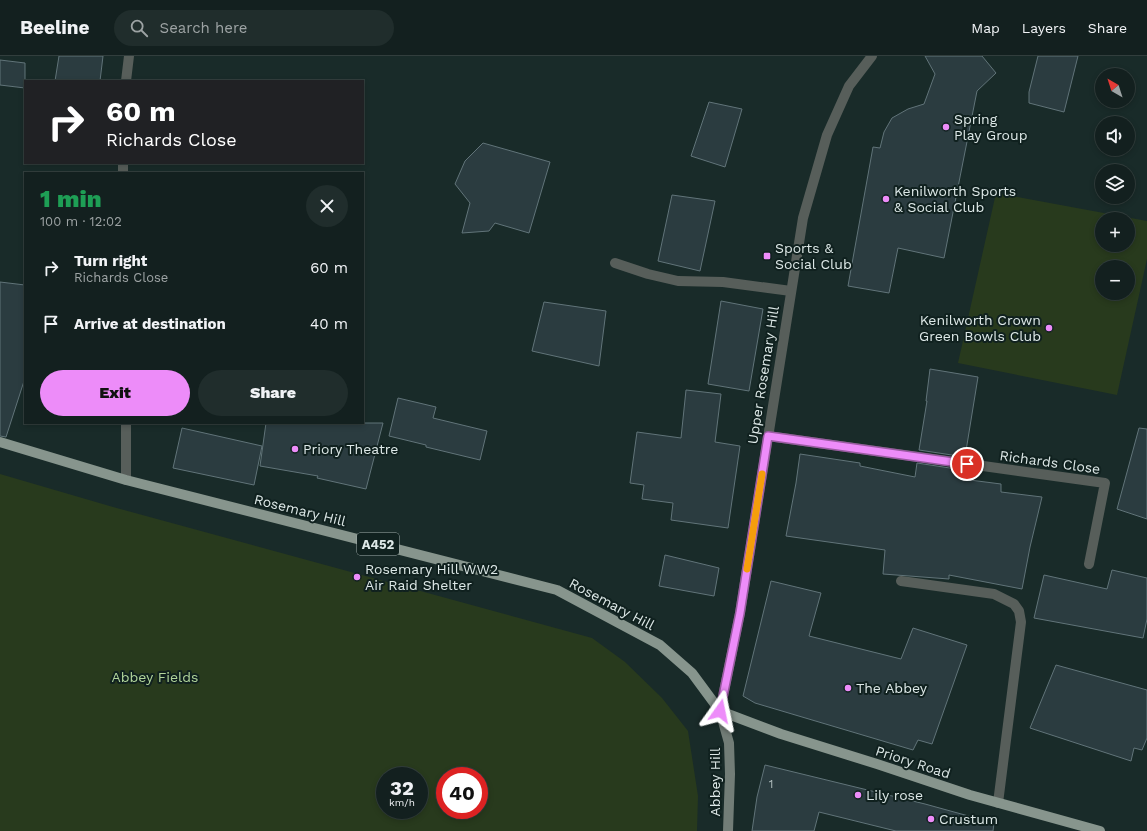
<!DOCTYPE html>
<meta charset="utf-8">
<style>
body{margin:0;font-family:"Work Sans",sans-serif;background:#202d2c;color:#f1f3f6;height:100vh;display:flex;flex-direction:column;font-size:15px;white-space:nowrap}
*{box-sizing:border-box;margin:0}
p{font-size:13px;color:#9da3a4}
.icon{flex:none;width:22px;height:22px;fill:none;stroke:currentColor;stroke-width:2;stroke-linecap:round;stroke-linejoin:round}
.map{position:relative;flex:1;overflow:hidden}
.panel{position:absolute;left:24px;top:116px;width:340px;height:252px;display:flex;flex-direction:column;background:#13201f;border-radius:0px;box-shadow:0 2px 6px #0003,0 0 0 1px #323e3d}
.panel>*{flex:none}
.guide{position:absolute;left:24px;top:24px;width:340px;height:84px;border-radius:0px;box-shadow:0 2px 6px #0003,0 0 0 1px #323e3d;background:#202124;color:#fff;overflow:hidden}
.needle{width:26px;rotate:321deg}
.controls{position:absolute;left:1095px;top:12px;display:grid;gap:8px}
.controls a{display:grid;place-items:center;width:40px;height:40px;border-radius:50%;background:#13201f;box-shadow:0 2px 6px #0003,0 0 0 1px #323e3d;font-size:20px}
.speed{position:absolute;left:376px;top:711px;display:flex;gap:8px;font-size:20px;font-weight:700;text-align:center}
.speed>*{display:grid;place-content:center;width:52px;height:52px;border-radius:50%;background:#13201f;box-shadow:0 2px 6px #0003,0 0 0 1px #323e3d;line-height:1}
.speed small{font-size:10px;font-weight:400}
.speed .limit{border:6px solid #d22;background:#fff;color:#111}
.pin{position:absolute;display:grid;place-items:center;width:34px;height:34px;color:#fff;margin:-17px;border:2px solid #fff;border-radius:50%;box-shadow:0 1px 4px #0007}
.me{position:absolute;width:44px;margin:-22px;rotate:12deg;stroke-linejoin:round;filter:drop-shadow(0 0 3px #0008)}
.turn{display:flex;align-items:center;gap:14px;height:84px;padding:0 16px;font-size:18px}
.turn .icon{width:52px;height:52px;stroke-width:2.5}
.turn b{display:block;font-size:28px;line-height:34px}
.round{display:grid;place-items:center;flex:none;width:42px;height:42px;border-radius:21px;background:#202d2c}
.headline{display:flex;align-items:center;justify-content:space-between;height:68px;padding:0 16px}
h1{font-size:24px;font-weight:800;line-height:30px;color:#1e9e55}
.button{display:flex;gap:8px;margin-top:auto;padding:8px 16px}
.button a{flex:1;height:46px;border-radius:24px;background:#ed8cf9;color:#111;font-size:16px;font-weight:800;line-height:46px;text-align:center}
.button a+a{background:#202d2c;color:#f1f3f6}
ul{padding:0;list-style:none}
li{display:flex;align-items:center;gap:12px;height:56px;padding:0 16px}
li div{flex:1}
li b{display:block;font-size:15px}
li em{font-style:normal}
header{display:flex;align-items:center;gap:24px;box-sizing:border-box;height:56px;padding:0 20px;background:#13201f;border-bottom:1px solid #323e3d}
header strong{font-size:19px}
nav{display:flex;gap:22px;margin-inline-start:auto;font-size:14px}
.search{width:280px;height:36px;background:#202d2c;display:flex;align-items:center;gap:10px;box-sizing:border-box;padding:0 14px;border-radius:22px;color:#9da3a4;font-size:15px}
.map>svg:first-child{display:block}
.green{fill:#283a1d;fill-rule:evenodd}
.building{fill:#2b3c40;stroke:#617479}
.lines{fill:none;stroke-linecap:round;stroke-linejoin:round}
.service{stroke:#575e5a;stroke-width:10}
.minor{stroke:#575e5a;stroke-width:10}
.tertiary{stroke:#575e5a;stroke-width:10}
.secondary{stroke:#727d77;stroke-width:10}
.primary{stroke:#87958d;stroke-width:10}
.route-casing{stroke:#9a5ba2;stroke-width:10}
.route{stroke:#ed8cf9;stroke-width:7}
.slow{stroke:#f59e0b;stroke-width:7}
.poi-dot{fill:#ed8cf9;stroke:#10211f;stroke-width:1.5}
.labels{text-anchor:middle;stroke-width:4;stroke-linejoin:round;paint-order:stroke}
.number-label{font-size:12px;fill:#b0bdbd}
.shield{fill:#10211f;stroke:#a0acab;stroke-width:1}
.shield-label{font-size:13px;font-weight:bold;fill:#dde8e7}
.poi-label{font-size:14px;fill:#dde8e7;stroke:#10211f;text-anchor:start}
.street-label{font-size:14px;fill:#dde8e7;stroke:#10211f}
.park-label{font-size:14px;fill:#b1d59b;stroke:#10211f}
</style>
<header>
<strong>Beeline</strong>
<div class="search"><svg class="icon" aria-label="search" viewBox="0 0 24 24"><circle cx="10" cy="10" r="6"/><path d="M15 15l6 6"/></svg>Search here</div>
<nav><a>Map</a><a>Layers</a><a>Share</a></nav>
</header>
<div class="map">
<svg width="1147" height="775" viewBox="0 0 1147 775">
<rect width="100%" height="100%" fill="#192b29"/>
<g class="green">
<path d="M996,137L1147,165V203L1117,339L958,307ZM1102,163H1128V189H1102ZM1102,211H1128V237H1102Z"/>
<path d="M0,418L113,451L592,582L625,606L662,642L688,675L698,740L697,775H0ZM385,720H419V754H385ZM445,720H479V754H445Z"/>
</g>
<g class="building">
<path d="M59,0H103L100,25H55Z"/>
<path d="M925,0H982L996,17L977,35L944,202L898,192L889,237L848,230L873,91L880,92L884,76L892,62L908,53L924,48L935,18Z"/>
<path d="M1038,0H1078L1064,56L1029,47V36Z"/>
<path d="M0,4L25,7V32L0,29Z"/>
<path d="M709,46L742,53L725,111L691,100Z"/>
<path d="M483,87L550,106L529,177L495,167L489,175L462,177L470,147L455,128L465,105Z"/>
<path d="M672,139L715,145L700,215L658,205Z"/>
<path d="M0,226L25,229V322L6,381L0,380Z"/>
<path d="M721,245L763,253L749,335L708,328Z"/>
<path d="M544,246L606,255L599,310L532,295Z"/>
<path d="M930,313L978,321L965,401L919,394L927,345H926Z"/>
<path d="M686,334L721,338L715,386L740,390L728,472L671,464L673,447L642,443L644,429L630,427L637,376L681,382Z"/>
<path d="M398,342L436,351L433,362L487,375L480,404L426,391V389L389,380Z"/>
<path d="M266,367H383L366,433L317,422L318,420L260,410Z"/>
<path d="M182,372L262,390L254,429L173,412Z"/>
<path d="M1139,372L1147,373V463L1117,453Z"/>
<path d="M800,398L860,407V410L915,421L917,407L963,414L962,423L1001,428V436L1042,441L1030,491L1022,533L949,519V523L883,518L885,494L786,480L796,427Z"/>
<path d="M665,499L719,512L714,540L659,530Z"/>
<path d="M1112,514L1147,522V563L1143,582L1034,562L1044,519L1107,533Z"/>
<path d="M771,525L821,537L809,580L901,603L913,572L967,589L932,688L918,684L913,694L755,647L743,640Z"/>
<path d="M1056,609L1147,634V682L1142,694L1134,692L1131,705L1030,672Z"/>
<path d="M765,709L925,748L994,767L993,775H896L819,756L814,775H752L757,741Z"/>
</g>
<g class="lines">
<g class="service">
<path d="M615,207L648,218L678,225L723,226L791,235"/>
<path d="M901,525L994,538L1014,548L1019,555L1021,566L998,747"/>
</g>
<g class="minor">
<path d="M126,25L129,0"/>
<path d="M123,117V107"/>
<path d="M126,367V424"/>
<path d="M768,380L1105,427L1089,508"/>
</g>
<path class="tertiary" d="M720,655L740,557L803,162L827,79L849,30L872,0"/>
<path class="secondary" d="M720,655L729,687L730,718L728,775"/>
<path class="primary" d="M0,386L126,424L557,534L660,589L692,617L720,655L781,678L877,708L970,739L1100,775"/>
</g>
<g class="lines">
<defs>
<path id="route" d="M720,655L740,557L768,380L967,408"/>
</defs>
<use href="#route" class="route-casing"/>
<use href="#route" class="route"/>
<path class="slow" d="M747,513L762,418"/>
</g>
<g class="poi-dot">
<circle cx="946" cy="71" r="4"/>
<circle cx="886" cy="143" r="4"/>
<rect x="763" y="196" width="8" height="8" rx="2"/>
<circle cx="1049" cy="272" r="4"/>
<circle cx="295" cy="393" r="4"/>
<circle cx="357" cy="521" r="4"/>
<circle cx="848" cy="632" r="4"/>
<circle cx="858" cy="739" r="4"/>
<circle cx="931" cy="763" r="4"/>
</g>
<g class="labels">
<g class="number-label">
<text x="771" y="732">1</text>
</g>
<rect class="shield" x="357" y="477" width="42" height="22" rx="3"/>
<g class="shield-label">
<text x="378" y="493">A452</text>
</g>
<g class="poi-label">
<text x="954" y="68">Spring<tspan x="954" dy="16">Play Group</tspan></text>
<text x="894" y="140">Kenilworth Sports<tspan x="894" dy="16">&amp; Social Club</tspan></text>
<text x="775" y="197">Sports &amp;<tspan x="775" dy="16">Social Club</tspan></text>
<text x="1041" y="269" text-anchor="end">Kenilworth Crown<tspan x="1041" dy="16">Green Bowls Club</tspan></text>
<text x="303" y="398">Priory Theatre</text>
<text x="365" y="518">Rosemary Hill WW2<tspan x="365" dy="16">Air Raid Shelter</tspan></text>
<text x="856" y="637">The Abbey</text>
<text x="866" y="744">Lily rose</text>
<text x="939" y="768">Crustum</text>
</g>
<g class="street-label">
<text transform="translate(763 319) rotate(-81)" y="5">Upper Rosemary Hill</text>
<text transform="translate(1050 406) rotate(8)" y="5">Richards Close</text>
<text transform="translate(300 454) rotate(14)" y="5">Rosemary Hill</text>
<text transform="translate(612 548) rotate(28)" y="5">Rosemary Hill</text>
<text transform="translate(913 706) rotate(18)" y="5">Priory Road</text>
<text transform="translate(715 726) rotate(-90)" y="5">Abbey Hill</text>
</g>
<g class="park-label">
<text x="155" y="626">Abbey Fields</text>
</g>
</g>
</svg>
<div class="controls">
<a><svg class="needle" viewBox="-14 -14 28 28"><path d="M0-13l5 13h-10z" fill="#e53935"/><path d="M0 13l5-13h-10z" fill="#9da3a4"/></svg></a>
<a><svg class="icon" aria-label="sound" viewBox="0 0 24 24"><path d="M4 9h4l5-4v14l-5-4H4zM17 9q2 3 0 6"/></svg></a>
<a><svg class="icon" aria-label="layers" viewBox="0 0 24 24"><path d="M12 4l9 5-9 5-9-5zM3 14l9 5 9-5"/></svg></a>
<a>+</a>
<a>−</a>
</div>
<div class="speed"><div>32<small>km/h</small></div><div class="limit">40</div></div>
<div class="pin" style="left:967px;top:408px;background:#d93025"><svg class="icon" aria-label="arrive" viewBox="0 0 24 24"><path d="M6 21V4h12l-3 4 3 4H6"/></svg></div>
<svg class="me" style="left:720px;top:655px" viewBox="-20 -20 40 40"><path d="M0-17L14 15 0 8-14 15z" fill="#ed8cf9" stroke="#fff" stroke-width="4"/></svg>
<div class="guide">
<div class="turn"><svg class="icon" aria-label="right" viewBox="0 0 24 24"><path d="M7 20v-9h11M14 6l5 5-5 5"/></svg><div><b>60 m</b>Richards Close</div></div>
</div>
<section class="panel">
<div class="headline"><div><h1>1 min</h1><p>100 m · 12:02</p></div><a class="round"><svg class="icon" aria-label="close" viewBox="0 0 24 24"><path d="M6 6l12 12M18 6L6 18"/></svg></a></div>
<ul>
<li><svg class="icon" aria-label="right" viewBox="0 0 24 24"><path d="M7 20v-9h11M14 6l5 5-5 5"/></svg><div><b>Turn right</b><p>Richards Close</p></div><em>60 m</em></li>
<li><svg class="icon" aria-label="arrive" viewBox="0 0 24 24"><path d="M6 21V4h12l-3 4 3 4H6"/></svg><div><b>Arrive at destination</b></div><em>40 m</em></li>
</ul>
<div class="button"><a>Exit</a><a>Share</a></div>
</section>
</div>
